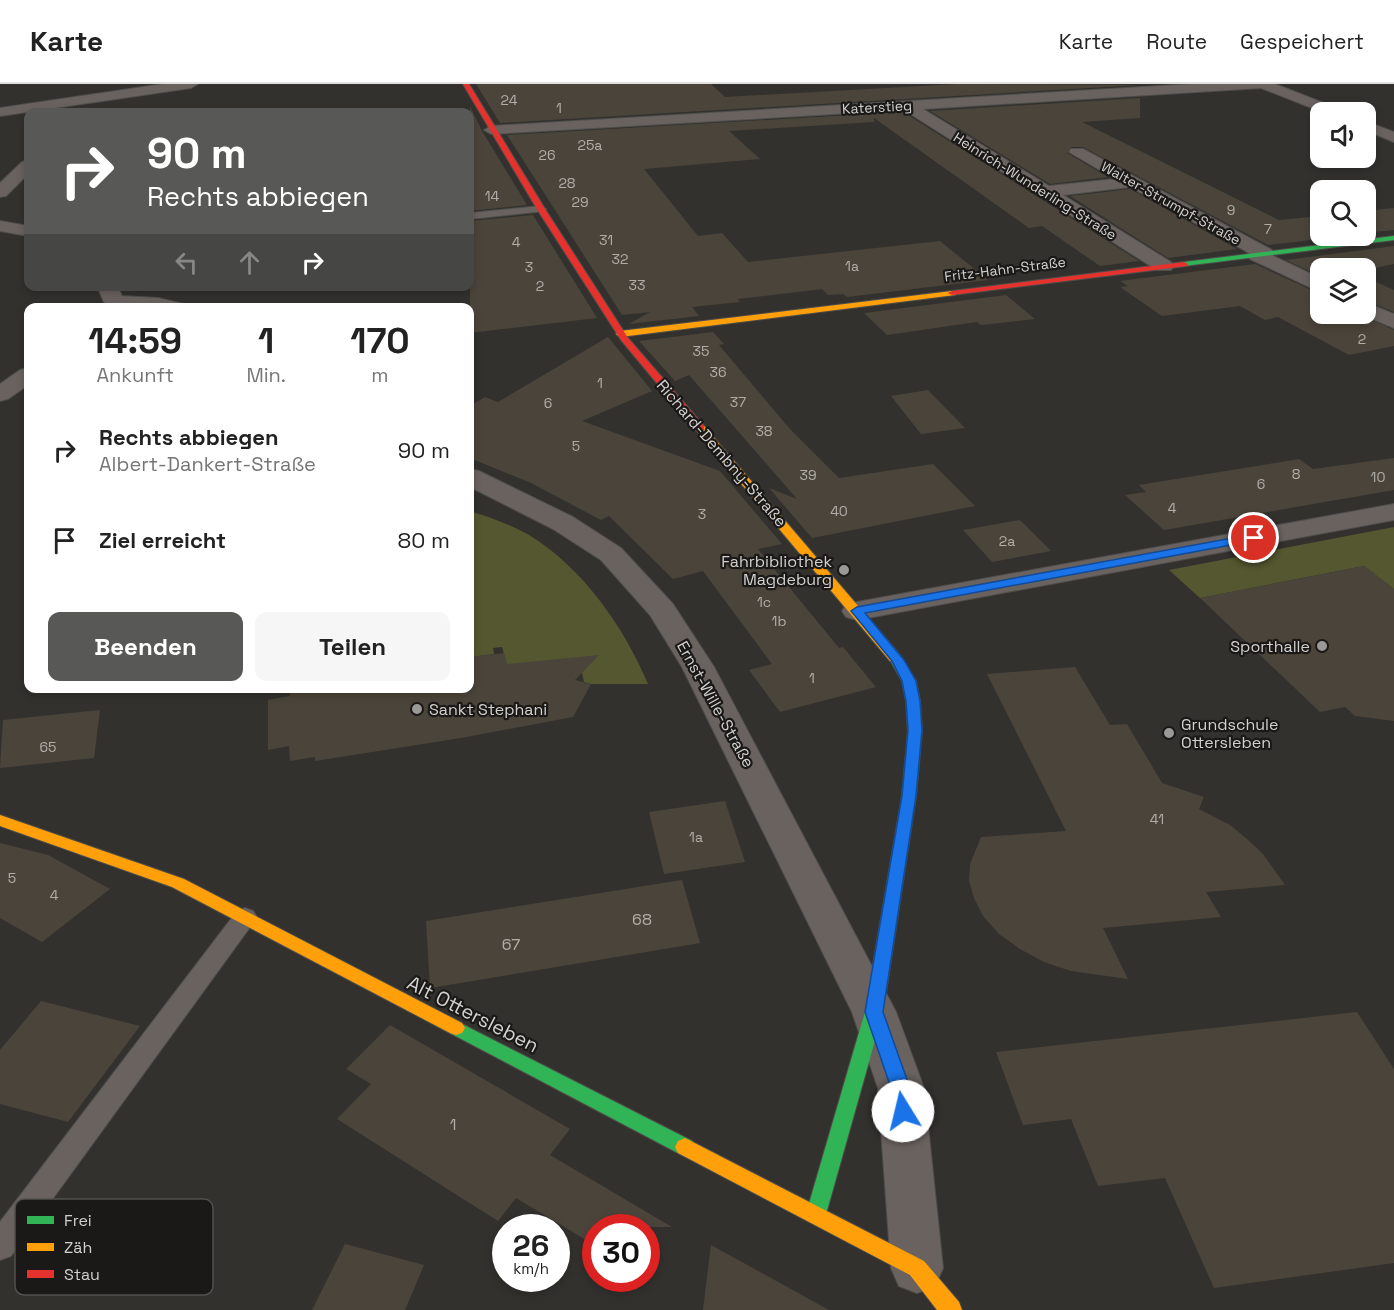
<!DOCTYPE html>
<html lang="de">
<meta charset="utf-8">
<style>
body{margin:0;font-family:"Space Grotesk",sans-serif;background:#f6f6f6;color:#222;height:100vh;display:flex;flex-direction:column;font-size:22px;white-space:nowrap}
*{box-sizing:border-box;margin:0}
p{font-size:20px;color:#767676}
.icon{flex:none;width:33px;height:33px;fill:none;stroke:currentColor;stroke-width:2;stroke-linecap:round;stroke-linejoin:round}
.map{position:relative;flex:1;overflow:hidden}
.sheet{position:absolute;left:24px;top:219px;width:450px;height:390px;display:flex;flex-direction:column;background:#fff;border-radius:12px;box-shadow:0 3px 9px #0003}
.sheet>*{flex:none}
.guide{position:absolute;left:24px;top:24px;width:450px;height:183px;border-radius:12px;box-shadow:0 3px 9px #0003;background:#585856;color:#fff;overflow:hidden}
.controls{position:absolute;left:1310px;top:18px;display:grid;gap:12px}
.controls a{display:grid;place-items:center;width:66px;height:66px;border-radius:12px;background:#fff;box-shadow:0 3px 9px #0003;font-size:30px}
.speed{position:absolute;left:492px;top:1130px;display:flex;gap:12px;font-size:30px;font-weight:700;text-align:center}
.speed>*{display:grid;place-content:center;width:78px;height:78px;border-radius:50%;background:#fff;box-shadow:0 3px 9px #0003;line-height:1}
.speed small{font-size:15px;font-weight:400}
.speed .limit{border:9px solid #d22;background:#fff;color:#111}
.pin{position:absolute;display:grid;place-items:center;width:51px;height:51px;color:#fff;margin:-26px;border:3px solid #fff;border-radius:50%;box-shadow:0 2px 6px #0007}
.me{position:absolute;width:66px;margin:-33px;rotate:351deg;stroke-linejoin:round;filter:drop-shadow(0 0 4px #0008)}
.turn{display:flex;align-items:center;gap:21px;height:126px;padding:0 24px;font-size:27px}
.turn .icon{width:78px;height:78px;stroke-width:2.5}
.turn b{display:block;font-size:42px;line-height:51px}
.lanes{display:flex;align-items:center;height:57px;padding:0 24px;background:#0003;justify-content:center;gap:30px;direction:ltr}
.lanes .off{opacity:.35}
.eta{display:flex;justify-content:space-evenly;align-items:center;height:102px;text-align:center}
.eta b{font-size:36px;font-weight:700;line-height:42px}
.primary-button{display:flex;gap:12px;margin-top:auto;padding:12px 24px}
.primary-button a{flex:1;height:69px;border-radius:12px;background:#585856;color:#fff;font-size:24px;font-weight:700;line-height:69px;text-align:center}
.primary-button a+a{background:#f6f6f6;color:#222}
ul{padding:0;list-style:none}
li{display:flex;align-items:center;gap:18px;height:90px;padding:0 24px}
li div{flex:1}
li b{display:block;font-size:22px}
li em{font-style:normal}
header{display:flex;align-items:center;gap:36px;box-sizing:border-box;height:84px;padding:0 30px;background:#fff;border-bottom:2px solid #e0e0e0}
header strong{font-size:28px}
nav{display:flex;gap:33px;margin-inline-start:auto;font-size:21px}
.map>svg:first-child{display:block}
.green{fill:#545730}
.building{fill:#4b443a}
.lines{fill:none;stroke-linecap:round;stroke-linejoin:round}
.lane-casing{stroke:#4f4e4c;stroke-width:2}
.street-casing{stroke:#4f4e4c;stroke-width:2}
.fast-casing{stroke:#4f4e4c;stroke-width:2}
.slow-casing{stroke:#4f4e4c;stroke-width:2}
.jam-casing{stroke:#4f4e4c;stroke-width:2}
.lane{fill:#6a625f;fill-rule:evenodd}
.street{fill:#6a625f;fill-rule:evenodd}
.fast{fill:#30b455;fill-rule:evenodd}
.slow{fill:#ff9f0a;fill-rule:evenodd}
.jam{fill:#e5322d;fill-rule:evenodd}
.route{fill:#1a73e8;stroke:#114b97;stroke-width:1.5}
.poi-dot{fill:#9b9996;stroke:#1a1917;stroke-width:2}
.labels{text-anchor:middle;stroke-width:4.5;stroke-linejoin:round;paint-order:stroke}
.number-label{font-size:14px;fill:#b1aea9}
.far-street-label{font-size:14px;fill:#d3d1ce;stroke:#1a1917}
.street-label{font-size:16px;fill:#d3d1ce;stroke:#1a1917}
.poi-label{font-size:16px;fill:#d3d1ce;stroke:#1a1917;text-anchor:end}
.near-number-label{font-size:16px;fill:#b1aea9}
.near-street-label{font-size:20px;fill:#d3d1ce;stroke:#1a1917}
.key{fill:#1a1917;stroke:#52504e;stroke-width:1.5}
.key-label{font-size:16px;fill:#d3d1ce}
</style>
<header>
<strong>Karte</strong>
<nav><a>Karte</a><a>Route</a><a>Gespeichert</a></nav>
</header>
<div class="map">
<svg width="1394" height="1226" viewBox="0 0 1394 1226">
<rect width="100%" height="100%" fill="#33312e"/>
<g class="green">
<path d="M470,427C489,433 512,441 529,451C583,484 624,543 648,600H591L584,598L582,589L508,584L502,563L493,564L494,570L470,573Z"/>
<path d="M1394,443V505L1364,482L1200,514L1169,486Z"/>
</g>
<g class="building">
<path d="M476,0H711L725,13L957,0L1139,1L500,39Z"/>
<path d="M1140,14V34L1082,38L1279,136L1320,132V152H1347L1268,161L1083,63H1071L1067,69L1108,93L1050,100L930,27Z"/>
<path d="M470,22L482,47L527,121L470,127Z"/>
<path d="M903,28L1139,177L1100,182L1042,142L1029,144L874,34V38L729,47L760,75L644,85L698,152L722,149L748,178L940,157L988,196L847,213L843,210L828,211L822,205L738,215L740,218L692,223L699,232L629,240L650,228L622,231L507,51Z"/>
<path d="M1130,105L1237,165L1168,174L1070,112Z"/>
<path d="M1394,124V146L1365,149V127Z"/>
<path d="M533,131L597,234L470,249V137Z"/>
<path d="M1394,162V180L1365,186L1320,184V192L1286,176Z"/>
<path d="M1255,180L1320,210V230H1358L1394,246V262L1349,271L1278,233L1265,236L1240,222L1162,232L1120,203L1128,202L1120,197Z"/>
<path d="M1365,193L1394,206V228L1365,216Z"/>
<path d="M1006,211L1035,235L981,241L977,238L887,251L864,229Z"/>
<path d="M713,248L724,260L719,261L789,344L839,394L933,380L975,422L812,454L769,404L797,415L689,291L675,297L639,257Z"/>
<path d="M608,253L652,307L582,337L720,387L782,460L758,465L839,564L843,563L876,603L780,628L749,586L772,580L703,487L673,495L609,432L601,436L531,399L470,374V322L485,313L498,318Z"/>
<path d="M928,306L965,344L921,350L891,312Z"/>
<path d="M1394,374V406L1164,446L1125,411L1146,408L1139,401L1299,375L1313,385Z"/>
<path d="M1020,436L1051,467L992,478L963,446Z"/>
<path d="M1364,482L1394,505V637L1355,632L1345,623L1320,628L1200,514Z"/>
<path d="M504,569L507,580L599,571L575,596L591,600L573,633L461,654L315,677V673L290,677L289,662L268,666V616L290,612L289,604H470V573Z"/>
<path d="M1075,583L1110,641L1127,640L1162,699L1204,713L1199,725L1230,741L1247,755L1263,770L1285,801L1206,808L1221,833L1103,844L1128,895L1071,887L1044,878L1020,865L999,850L983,832L974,814L969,797L970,780L981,753L1066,747L987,590Z"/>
<path d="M100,626L94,674L0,684L3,636Z"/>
<path d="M725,717L745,778L664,790L649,728Z"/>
<path d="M0,759L48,771L110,805L42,858L0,834Z"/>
<path d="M682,796L700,859L430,904L426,837Z"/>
<path d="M41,917L140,942L68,1038L0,1020V966Z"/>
<path d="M1357,928L1394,985V1179L1214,1204L1165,1094L1098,1102L1071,1035L1023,1041L996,968Z"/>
<path d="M390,941L570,1045L550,1071L672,1143H596V1162L516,1114L498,1137L337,1035L371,1000L346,985Z"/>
<path d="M345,1160L424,1181L405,1226H312Z"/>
<path d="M711,1161L829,1226H703Z"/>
</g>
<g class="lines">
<defs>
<g id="lane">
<path d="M541,122L546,125L545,127L470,135V129Z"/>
<path d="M245,824L253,827L257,833L253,839L11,1172L0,1176V1138L237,827Z"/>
</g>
<g id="street">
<path d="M163,0H198L191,4L0,32V24Z"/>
<path d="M1193,0H1275L1339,25L1341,28H1322L1261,4L923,25L1049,102L1115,95L1069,68L1071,65H1083L1272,166L1273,172L1320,194V208L1250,175L1248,171L1249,169L1130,103L1063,111L1171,178L1174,182L1171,186H1157L904,26L491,50L484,46L491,42Z"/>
<path d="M1365,37L1394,48V58L1365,46Z"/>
<path d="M28,76V90L6,112L0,113V99L22,78Z"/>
<path d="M0,137L28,142V152L0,147Z"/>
<path d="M97,202H117L122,212L158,214L184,220L187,224H111L104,218Z"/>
<path d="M1365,218L1394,230V244L1360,230H1365Z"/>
<path d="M28,284V301L8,315L0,317V300L20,286Z"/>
<path d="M470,385L479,387L573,433L621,464L673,520L714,583L896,928L924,1004L943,1184L935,1202L917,1209L899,1202L891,1184L878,1004L852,928L682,583L650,531L601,476L553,445L470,403Z"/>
<path d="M1394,420V436L857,536L846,533L842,527L846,521L857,518Z"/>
</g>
<g id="fast">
<path d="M1394,152V156L1184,182L1180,180L1184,178Z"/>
<path d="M895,570L900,571L916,597L920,617L922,647L916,712L883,928L826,1130L823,1137L816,1140L809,1137L806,1130L865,928L902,712L908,647L906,617L902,597L889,574Z"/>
<path d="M456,937L692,1057L695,1063L692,1069L685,1072L678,1069L450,949L447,944L450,939Z"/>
</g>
<g id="slow">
<path d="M952,207L956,209L955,211L620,253L616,250L620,247Z"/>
<path d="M700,341L704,342L900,571L901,574L900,577H890L696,346V342Z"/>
<path d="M0,731L184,795L462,939L465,944L462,949L456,951L450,949L172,803L0,742Z"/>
<path d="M685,1054L924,1177L959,1218L962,1226H937L910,1191L678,1069L675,1063L678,1057Z"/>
</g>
<g id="jam">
<path d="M463,0H469L545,125L628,254L704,342V346H696L621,256L537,125Z"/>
<path d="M1184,178L1188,180L1187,182L952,211L948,209L952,207Z"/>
</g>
</defs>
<use href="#lane" class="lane-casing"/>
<use href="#street" class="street-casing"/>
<use href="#fast" class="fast-casing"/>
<use href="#slow" class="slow-casing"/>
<use href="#jam" class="jam-casing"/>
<use href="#lane" class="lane"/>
<use href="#street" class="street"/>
<use href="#fast" class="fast"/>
<use href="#slow" class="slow"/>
<use href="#jam" class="jam"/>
</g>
<path class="route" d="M1254,450L1260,454L1258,456L865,529L904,576L916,597L920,617L922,646L916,712L883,928L910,1004L912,1027L909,1033L903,1035L896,1033L891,1004L865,928L902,712L908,646L906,617L902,597L892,577L851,527L857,523Z"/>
<g class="poi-dot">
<circle cx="844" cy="486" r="6"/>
<circle cx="1322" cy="562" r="6"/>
<circle cx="417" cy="625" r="6"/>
<circle cx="1169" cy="649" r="6"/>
</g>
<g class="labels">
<g class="number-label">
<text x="509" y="21">24</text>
<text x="559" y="29">1</text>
<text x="590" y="66">25a</text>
<text x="547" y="76">26</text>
<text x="567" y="104">28</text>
<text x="492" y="117">14</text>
<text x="580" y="123">29</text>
<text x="1231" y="131">9</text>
<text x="1268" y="150">7</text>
<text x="606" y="161">31</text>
<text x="516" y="163">4</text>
<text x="620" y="180">32</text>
<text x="852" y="187">1a</text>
<text x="529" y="188">3</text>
<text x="637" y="206">33</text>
<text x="540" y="207">2</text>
<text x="1362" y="260">2</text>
<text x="701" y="272">35</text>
<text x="718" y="293">36</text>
<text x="600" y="304">1</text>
<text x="738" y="323">37</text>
<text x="548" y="324">6</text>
<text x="764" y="352">38</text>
<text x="576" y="367">5</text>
<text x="1296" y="395">8</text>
<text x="808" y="396">39</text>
<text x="1378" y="398">10</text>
<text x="1261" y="405">6</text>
<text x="1172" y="429">4</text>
<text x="839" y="432">40</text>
<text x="702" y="435">3</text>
<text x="1007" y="462">2a</text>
<text x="764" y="523">1c</text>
<text x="779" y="542">1b</text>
<text x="812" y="599">1</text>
<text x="48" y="668">65</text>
<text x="1157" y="740">41</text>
<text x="696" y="758">1a</text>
<text x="12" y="799">5</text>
<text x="54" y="816">4</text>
</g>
<g class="far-street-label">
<text transform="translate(877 23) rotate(-3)" y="5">Katerstieg</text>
<text transform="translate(1035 102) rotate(32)" y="5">Heinrich-Wunderling-Straße</text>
<text transform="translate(1171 119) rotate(29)" y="5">Walter-Strumpf-Straße</text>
<text transform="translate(1005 185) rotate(-7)" y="5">Fritz-Hahn-Straße</text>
</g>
<g class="street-label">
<text transform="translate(722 369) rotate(49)" y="6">Richard-Dembny-Straße</text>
<text transform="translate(716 620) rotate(61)" y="6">Ernst-Wille-Straße</text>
</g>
<g class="poi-label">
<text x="832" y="483">Fahrbibliothek<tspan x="832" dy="18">Magdeburg</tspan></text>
<text x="1310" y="568">Sporthalle</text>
<text x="429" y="631" text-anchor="start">Sankt Stephani</text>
<text x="1181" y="646" text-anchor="start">Grundschule<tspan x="1181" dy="18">Ottersleben</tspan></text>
</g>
<g class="near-number-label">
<text x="642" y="841">68</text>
<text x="511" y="866">67</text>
<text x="453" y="1046">1</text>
</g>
<g class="near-street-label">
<text transform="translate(473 930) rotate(27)" y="7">Alt Ottersleben</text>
</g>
</g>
<rect x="15" y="1115" width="198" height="96" rx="9" class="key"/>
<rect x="27" y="1132" width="27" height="8" fill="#30b455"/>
<rect x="27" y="1159" width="27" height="8" fill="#ff9f0a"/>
<rect x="27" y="1186" width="27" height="8" fill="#e5322d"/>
<g class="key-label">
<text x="64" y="1142">Frei</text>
<text x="64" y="1169">Zäh</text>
<text x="64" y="1196">Stau</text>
</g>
</svg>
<div class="controls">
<a><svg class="icon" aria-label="sound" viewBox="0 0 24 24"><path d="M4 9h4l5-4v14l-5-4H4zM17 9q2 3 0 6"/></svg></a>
<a><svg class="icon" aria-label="search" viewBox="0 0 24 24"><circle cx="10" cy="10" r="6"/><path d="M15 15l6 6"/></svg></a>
<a><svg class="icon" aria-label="layers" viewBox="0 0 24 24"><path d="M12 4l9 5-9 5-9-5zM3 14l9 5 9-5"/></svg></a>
</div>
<div class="speed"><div>26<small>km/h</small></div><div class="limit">30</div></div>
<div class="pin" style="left:1254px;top:454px;background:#d93025"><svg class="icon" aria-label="arrive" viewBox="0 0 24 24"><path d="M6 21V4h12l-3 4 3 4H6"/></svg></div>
<svg class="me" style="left:903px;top:1027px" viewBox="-20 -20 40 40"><circle r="19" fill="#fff"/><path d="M0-13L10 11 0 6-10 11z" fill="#1a73e8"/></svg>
<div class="guide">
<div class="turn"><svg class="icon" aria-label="right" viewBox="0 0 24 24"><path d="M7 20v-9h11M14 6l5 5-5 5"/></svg><div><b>90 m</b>Rechts abbiegen</div></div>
<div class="lanes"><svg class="icon off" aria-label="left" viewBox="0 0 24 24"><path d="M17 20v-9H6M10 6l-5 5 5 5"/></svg><svg class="icon off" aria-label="ahead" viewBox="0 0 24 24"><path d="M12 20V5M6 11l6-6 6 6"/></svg><svg class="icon" aria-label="right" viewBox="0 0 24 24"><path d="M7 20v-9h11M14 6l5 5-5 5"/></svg></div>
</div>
<section class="sheet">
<div class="eta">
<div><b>14:59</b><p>Ankunft</p></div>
<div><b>1</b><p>Min.</p></div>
<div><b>170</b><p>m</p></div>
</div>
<ul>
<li><svg class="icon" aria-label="right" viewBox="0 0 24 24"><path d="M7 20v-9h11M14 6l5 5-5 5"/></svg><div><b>Rechts abbiegen</b><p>Albert-Dankert-Straße</p></div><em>90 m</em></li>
<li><svg class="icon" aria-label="arrive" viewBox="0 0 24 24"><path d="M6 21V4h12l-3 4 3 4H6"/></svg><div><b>Ziel erreicht</b></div><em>80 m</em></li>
</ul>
<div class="primary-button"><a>Beenden</a><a>Teilen</a></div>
</section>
</div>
